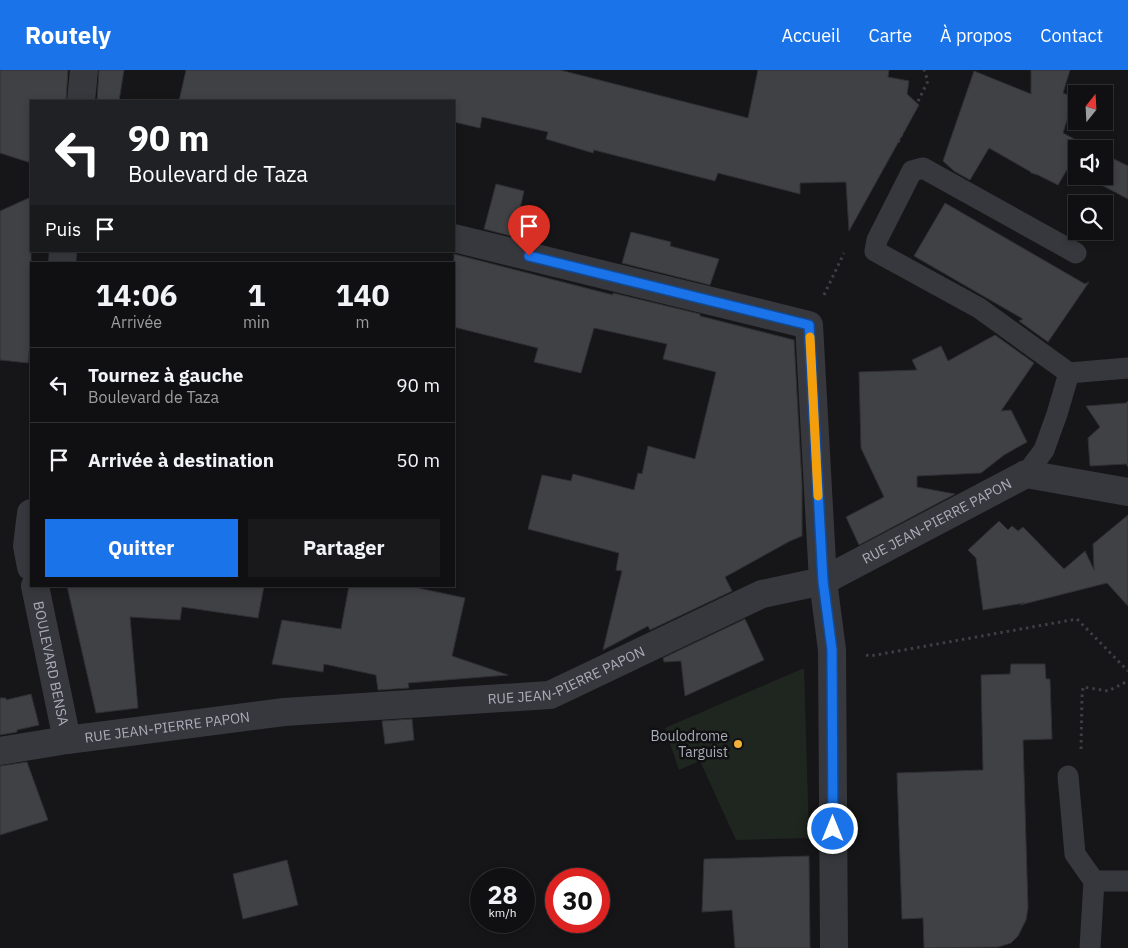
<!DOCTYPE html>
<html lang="fr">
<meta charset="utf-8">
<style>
body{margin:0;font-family:"IBM Plex Sans",sans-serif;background:#19191b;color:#f1f3f6;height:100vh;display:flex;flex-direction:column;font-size:19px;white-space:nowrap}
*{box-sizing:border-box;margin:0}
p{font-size:16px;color:#9c9d9f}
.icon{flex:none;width:28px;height:28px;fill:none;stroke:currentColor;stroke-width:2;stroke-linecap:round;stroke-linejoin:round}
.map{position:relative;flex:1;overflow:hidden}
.side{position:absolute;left:30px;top:192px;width:425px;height:325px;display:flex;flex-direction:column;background:#101012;border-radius:0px;box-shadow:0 2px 8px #0003,0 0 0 1px #303032}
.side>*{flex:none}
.banner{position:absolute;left:30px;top:30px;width:425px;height:152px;border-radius:0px;box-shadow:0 2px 8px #0003,0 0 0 1px #303032;background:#202124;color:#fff;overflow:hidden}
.needle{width:32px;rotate:18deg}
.buttons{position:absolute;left:1068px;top:15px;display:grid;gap:10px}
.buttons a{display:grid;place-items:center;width:45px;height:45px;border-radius:0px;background:#101012;box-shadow:0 2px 8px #0003,0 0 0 1px #303032;font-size:25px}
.speed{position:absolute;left:470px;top:798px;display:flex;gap:10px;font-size:25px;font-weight:700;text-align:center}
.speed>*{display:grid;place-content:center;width:65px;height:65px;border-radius:50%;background:#101012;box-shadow:0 2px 8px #0003,0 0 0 1px #303032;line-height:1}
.speed small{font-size:12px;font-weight:400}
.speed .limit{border:8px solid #d22;background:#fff;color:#111}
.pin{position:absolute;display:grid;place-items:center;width:42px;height:42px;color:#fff;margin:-51px -21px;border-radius:50% 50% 50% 0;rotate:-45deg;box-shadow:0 0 5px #0007}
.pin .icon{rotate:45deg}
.me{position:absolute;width:55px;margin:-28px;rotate:0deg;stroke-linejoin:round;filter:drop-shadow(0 0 4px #0008)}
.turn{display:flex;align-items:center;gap:18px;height:105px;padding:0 15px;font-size:22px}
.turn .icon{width:65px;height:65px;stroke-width:2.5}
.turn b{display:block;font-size:35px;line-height:42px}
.then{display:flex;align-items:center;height:48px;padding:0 15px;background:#0003;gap:10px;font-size:19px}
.eta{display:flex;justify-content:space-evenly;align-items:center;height:85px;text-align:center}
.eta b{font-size:30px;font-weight:700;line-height:35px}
.action{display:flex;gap:10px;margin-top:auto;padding:10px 15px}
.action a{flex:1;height:58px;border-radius:0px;background:#1a73e8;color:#fff;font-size:20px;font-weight:700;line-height:58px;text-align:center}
.action a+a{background:#19191b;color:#f1f3f6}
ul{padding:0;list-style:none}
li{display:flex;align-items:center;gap:15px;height:75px;padding:0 15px;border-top:1px solid #303032}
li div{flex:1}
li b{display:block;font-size:19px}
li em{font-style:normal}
header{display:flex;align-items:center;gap:30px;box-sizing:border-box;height:70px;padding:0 25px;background:#1a73e8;color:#fff}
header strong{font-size:24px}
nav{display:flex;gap:28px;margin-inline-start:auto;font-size:18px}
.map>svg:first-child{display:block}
.green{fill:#1e261f}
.building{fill:#404145;stroke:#303034}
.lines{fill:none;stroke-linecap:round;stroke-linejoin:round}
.path{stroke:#3d3f44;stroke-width:3;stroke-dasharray:2.5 4;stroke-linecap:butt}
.service{stroke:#37383d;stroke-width:21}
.minor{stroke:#37383d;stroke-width:28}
.route-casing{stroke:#114b97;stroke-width:12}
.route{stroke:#1a73e8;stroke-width:9}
.slow{stroke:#f59e0b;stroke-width:9}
.poi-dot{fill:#f2b134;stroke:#111113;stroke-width:2}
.labels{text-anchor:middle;stroke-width:5;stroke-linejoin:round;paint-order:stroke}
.street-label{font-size:14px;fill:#a8adb8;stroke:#111113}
.poi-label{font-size:14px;fill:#a8adb8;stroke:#111113;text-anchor:end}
</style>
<header>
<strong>Routely</strong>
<nav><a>Accueil</a><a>Carte</a><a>À propos</a><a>Contact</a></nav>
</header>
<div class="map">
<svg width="1128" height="878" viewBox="0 0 1128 878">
<rect width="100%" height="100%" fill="#161618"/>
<path class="green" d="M804,598L809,768L736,770L700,691L679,700L665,658Z"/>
<g class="building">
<path d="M0,0H68L66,31H31V93L0,83Z"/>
<path d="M99,0H124L119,31H97Z"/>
<path d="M186,0H560L748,48L758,0H889L888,7L909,11L907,24L919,35L849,161L846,112L800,113V124L718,103L715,111L594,80L593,83L546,69L548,62L482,47L480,58L454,52V31H179Z"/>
<path d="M1031,0H1070L1063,23L1074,27L1063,63L1093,79H1076V102L1068,98L1058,115L1038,105L1031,103V102L989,78L970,110L954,101L943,91L974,1L1031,24Z"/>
<path d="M1104,84L1128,96V129L1084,106H1104Z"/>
<path d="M496,114L524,121L518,147L532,150L527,170L484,159Z"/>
<path d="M31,127V266L28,293L0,290V141Z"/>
<path d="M945,133L1085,214L1089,212L1048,272L1019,251L1023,249L914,186Z"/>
<path d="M631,162L671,172L670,176L719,189L710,215L622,193Z"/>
<path d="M454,184L613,225V223L700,244V246L794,270L802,414V466L790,471L725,507L732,521L650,560L648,556L603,580L622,501L616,500L619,483L528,459L542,405L571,411L573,404L634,420L638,403L642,404L648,376L695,389L716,302L663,289L667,274L594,258L581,303L534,292L538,278L454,257Z"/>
<path d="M995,265L1034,293L1001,341L1011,340L1027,372L1004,385L981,403L917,406V417L955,424L859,475L846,447L884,427L861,378L859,302L917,300L912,290L941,276L948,291Z"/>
<path d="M1128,331V397L1126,394L1090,396L1088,368L1100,357L1086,336L1126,333Z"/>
<path d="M1128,445V536L1107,513L1020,535L1024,533L983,540L976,488L968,480L999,451L1008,460L1012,456L1018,461L1023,457L1064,499L1085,481L1094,500L1093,474Z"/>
<path d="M67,516H264L258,548L182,537L180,550L130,547L138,638L96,643Z"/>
<path d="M349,516H409L465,528L452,586L508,605L408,613L409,618L378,620L376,605L324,594L323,602L272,594L282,550L341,559Z"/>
<path d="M745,549L764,590L685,626L681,591L664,592L663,588Z"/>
<path d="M1011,594H1045L1046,609H1050L1052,669L1023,670L1028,838L1026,850L1018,866L1011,873L998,877L924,878L923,848L902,849L897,703L983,700L981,605L1010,604Z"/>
<path d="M31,624L39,655L17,660V662L0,665V628H6V630Z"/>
<path d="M412,649L414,670L385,674L382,651Z"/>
<path d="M27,692L48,750L0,765V696Z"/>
<path d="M809,786L810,878H735L732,840L702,842L704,789Z"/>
<path d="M287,790L298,835L243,849L233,804Z"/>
</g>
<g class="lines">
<g class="path">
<path d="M898,72L928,11L924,0"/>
<path d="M824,225L844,183"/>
<path d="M866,585L870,586L1077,549L1128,601"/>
<path d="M1081,679L1082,627L1083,617L1108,621L1128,611"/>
</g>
<g class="service">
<path d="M1069,303L979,238L875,181L877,170L912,101L923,98L1076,183"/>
<path d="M1026,404L1044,380L1057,344L1069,303L1128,298"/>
<path d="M1068,706L1075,784L1094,811"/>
<path d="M1090,878L1094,811H1128"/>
</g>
<g class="minor">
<path d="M81,31L84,0"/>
<path d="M454,168L809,255L823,511L832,580L834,878"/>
<path d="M62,194L63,181"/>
<path d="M31,443L27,476L31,497"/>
<path id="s1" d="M35,516L67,670"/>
<path id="s2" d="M0,681L67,670L284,642L550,625L762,524L823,511L1026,404L1128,422"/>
</g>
</g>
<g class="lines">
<defs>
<path id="route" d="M529,186L809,255L823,511L832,580L833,759"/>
</defs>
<use href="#route" class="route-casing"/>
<use href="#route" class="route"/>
<path class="slow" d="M810,267L818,426"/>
</g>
<circle class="poi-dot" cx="738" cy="674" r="5"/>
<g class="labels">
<g class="street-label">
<text dy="5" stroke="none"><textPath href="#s2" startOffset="979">RUE JEAN-PIERRE PAPON</textPath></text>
<text dy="5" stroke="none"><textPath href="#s1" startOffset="79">BOULEVARD BENSA</textPath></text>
<text dy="5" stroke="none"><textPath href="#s2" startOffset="574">RUE JEAN-PIERRE PAPON</textPath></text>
<text dy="5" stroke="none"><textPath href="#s2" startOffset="169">RUE JEAN-PIERRE PAPON</textPath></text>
</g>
<g class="poi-label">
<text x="728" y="671">Boulodrome<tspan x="728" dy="16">Targuist</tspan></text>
</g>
</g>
</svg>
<div class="buttons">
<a><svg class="needle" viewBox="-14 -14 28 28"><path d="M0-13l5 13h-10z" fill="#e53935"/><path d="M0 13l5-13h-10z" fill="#9c9d9f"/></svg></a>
<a><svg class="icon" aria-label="sound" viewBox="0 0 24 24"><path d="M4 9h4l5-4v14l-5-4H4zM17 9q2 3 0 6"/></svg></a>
<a><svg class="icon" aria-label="search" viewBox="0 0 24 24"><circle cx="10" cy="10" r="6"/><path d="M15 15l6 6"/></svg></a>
</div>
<div class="speed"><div>28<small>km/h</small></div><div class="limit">30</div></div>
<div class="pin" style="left:529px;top:186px;background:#d93025"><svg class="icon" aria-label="arrive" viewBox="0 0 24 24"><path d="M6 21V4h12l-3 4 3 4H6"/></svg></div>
<svg class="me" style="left:833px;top:759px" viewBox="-20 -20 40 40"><circle r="17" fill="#1a73e8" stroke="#fff" stroke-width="3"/><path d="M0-11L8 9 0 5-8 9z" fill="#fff"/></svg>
<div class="banner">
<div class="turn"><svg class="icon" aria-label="left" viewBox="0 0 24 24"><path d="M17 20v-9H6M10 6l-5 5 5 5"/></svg><div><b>90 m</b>Boulevard de Taza</div></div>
<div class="then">Puis<svg class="icon" aria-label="arrive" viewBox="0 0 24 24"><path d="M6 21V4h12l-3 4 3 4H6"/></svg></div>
</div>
<section class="side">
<div class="eta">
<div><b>14:06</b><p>Arrivée</p></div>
<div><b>1</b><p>min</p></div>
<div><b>140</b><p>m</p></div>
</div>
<ul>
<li><svg class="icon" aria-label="left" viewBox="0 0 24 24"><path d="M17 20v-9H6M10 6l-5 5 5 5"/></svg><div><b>Tournez à gauche</b><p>Boulevard de Taza</p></div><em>90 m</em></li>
<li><svg class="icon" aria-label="arrive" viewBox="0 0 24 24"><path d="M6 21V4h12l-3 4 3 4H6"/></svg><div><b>Arrivée à destination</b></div><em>50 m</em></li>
</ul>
<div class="action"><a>Quitter</a><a>Partager</a></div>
</section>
</div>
